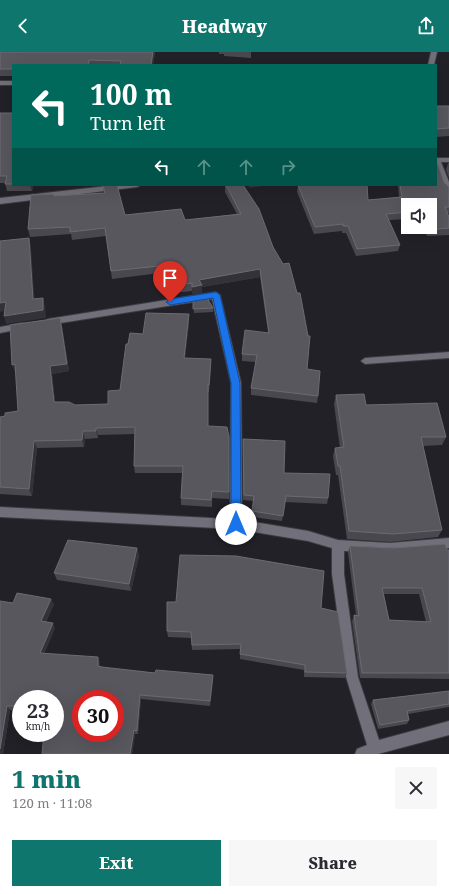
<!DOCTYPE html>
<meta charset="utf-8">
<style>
body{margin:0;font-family:"Noto Serif",serif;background:#f7f7f7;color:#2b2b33;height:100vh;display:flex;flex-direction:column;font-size:15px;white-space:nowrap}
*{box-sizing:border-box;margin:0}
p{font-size:13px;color:#7c7c81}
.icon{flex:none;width:22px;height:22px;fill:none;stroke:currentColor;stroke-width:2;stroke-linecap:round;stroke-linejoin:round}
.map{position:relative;height:702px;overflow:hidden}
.side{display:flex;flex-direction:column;background:#fff;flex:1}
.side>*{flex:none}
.top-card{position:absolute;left:12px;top:12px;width:425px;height:122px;border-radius:0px;box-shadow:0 4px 16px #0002;background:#00695c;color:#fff;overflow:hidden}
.controls{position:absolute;left:401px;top:146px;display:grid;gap:8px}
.controls a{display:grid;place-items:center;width:36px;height:36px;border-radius:0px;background:#fff;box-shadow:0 4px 16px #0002;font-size:20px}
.speed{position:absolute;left:12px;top:638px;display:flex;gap:8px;font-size:20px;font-weight:700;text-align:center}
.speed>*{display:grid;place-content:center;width:52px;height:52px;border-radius:50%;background:#fff;box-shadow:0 4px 16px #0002;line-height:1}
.speed small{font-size:10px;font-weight:400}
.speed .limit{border:6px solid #d22;background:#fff;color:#111}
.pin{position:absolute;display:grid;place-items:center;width:34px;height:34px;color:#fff;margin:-41px -17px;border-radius:50% 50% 50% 0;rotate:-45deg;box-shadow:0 0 4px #0007}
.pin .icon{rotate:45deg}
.me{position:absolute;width:44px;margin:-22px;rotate:0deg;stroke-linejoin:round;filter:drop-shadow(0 0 3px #0008)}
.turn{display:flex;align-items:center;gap:14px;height:84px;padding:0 12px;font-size:18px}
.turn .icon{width:52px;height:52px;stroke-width:2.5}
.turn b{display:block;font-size:28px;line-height:34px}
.lanes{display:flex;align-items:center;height:38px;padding:0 12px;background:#0003;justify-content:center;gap:20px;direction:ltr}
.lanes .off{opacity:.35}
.round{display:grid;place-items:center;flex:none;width:42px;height:42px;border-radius:0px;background:#f7f7f7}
.summary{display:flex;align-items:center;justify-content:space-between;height:68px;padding:0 12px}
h1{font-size:24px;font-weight:800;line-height:30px;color:#0f766e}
.button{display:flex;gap:8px;margin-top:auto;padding:8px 12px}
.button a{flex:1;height:46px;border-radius:0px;background:#0f766e;color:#fff;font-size:16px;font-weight:800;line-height:46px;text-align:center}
.button a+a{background:#f7f7f7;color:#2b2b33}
header{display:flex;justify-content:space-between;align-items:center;height:52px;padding:0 12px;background:#0f766e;color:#fff;font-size:18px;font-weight:800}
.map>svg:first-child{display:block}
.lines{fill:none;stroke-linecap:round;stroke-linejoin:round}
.service-casing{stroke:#3c3b41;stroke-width:2}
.minor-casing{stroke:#3c3b41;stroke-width:2}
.service{fill:#716f79;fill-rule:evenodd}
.minor{fill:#716f79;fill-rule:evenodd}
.wall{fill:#49484f;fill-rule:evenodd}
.shaded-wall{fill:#333239}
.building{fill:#58575e;stroke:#6c6b72;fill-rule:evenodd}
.route{fill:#1a73e8;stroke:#114b97}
</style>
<header><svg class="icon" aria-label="back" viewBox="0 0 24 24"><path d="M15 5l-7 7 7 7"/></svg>Headway<svg class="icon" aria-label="share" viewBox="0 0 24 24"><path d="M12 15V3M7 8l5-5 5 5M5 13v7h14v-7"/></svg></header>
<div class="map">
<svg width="449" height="702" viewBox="0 0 449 702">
<rect width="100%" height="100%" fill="#222128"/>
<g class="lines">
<defs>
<path id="service" d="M449,300V306L365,312L361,309L365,306Z"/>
<g id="minor">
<path d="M431,0H437L434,13H428Z"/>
<rect x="0" y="29" width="13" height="4"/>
<path d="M436,106H449V110H441L449,130V142C440,139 436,115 436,106Z"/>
<path d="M116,133H141L137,135L0,152V146Z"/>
<path d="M216,240L220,243L241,331L242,468L308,479L338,488L390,491L449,486V496L390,501L344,499V522L358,625L379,688L449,669V683L378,702H355L357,697L367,693L346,625L332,522V496L308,489L236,477L0,465V455L230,467L231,331L212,247L48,273L43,270L48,267Z"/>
<path d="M22,271L25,272L27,274L25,276L0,281V275Z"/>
</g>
</defs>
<use href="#service" class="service-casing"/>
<use href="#minor" class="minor-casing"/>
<use href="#service" class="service"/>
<use href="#minor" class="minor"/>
</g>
<g class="wall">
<path d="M0,0H155L153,13H13V24H0Z"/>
<path d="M219,0H251V6L224,4V2H219Z"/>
<path d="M436,54H449V84L436,85Z"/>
<path d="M0,61H13V133H33L32,139H7L5,131H0Z"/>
<path d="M448,111H449V126L446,118Z"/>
<path d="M444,130L449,135V161L448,162L449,165V183L427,184L423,175H430V153H408V167L389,168L400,193L398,199L356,204L346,181H342V179L314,182L297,140L298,133L368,148L399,145L398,133H436Z"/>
<path d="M103,133L125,163L185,168L237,162L225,140V133H243L307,317L318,344L317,351L251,343V336L256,310L242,309V302L268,280L260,225L202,235V241L192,242V239L164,242L160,221L112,227L106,184L72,188L71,182L30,185L28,177L54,142V144L104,141Z"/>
<path d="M193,248L213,256V260L194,261Z"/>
<path d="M189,262V270L185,306L211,315L209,340H208V374L229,385V447L212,446V455L181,453V446L182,421H135L134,414L135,382L98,383V386L85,387L84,395L37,396L32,444L0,442V365L5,364L18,359L16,320H15L62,274L69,319L52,322L55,350L75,353L108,352L120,338L128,292L143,282Z"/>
<path d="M336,343L366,353L446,385L442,393L423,394L442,478L438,485L390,490L347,487L338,423H336L333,404L335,396H340L334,352Z"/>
<path d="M243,393L284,421L328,446L327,452L285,450L282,469L252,465L254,449L243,448Z"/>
<path d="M350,494L449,498V627L360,626L352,569L354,563H356L348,501ZM384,542H419L426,570L389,568Z"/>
<path d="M137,496L139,504L131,539L57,528L54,521Z"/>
<path d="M13,551L54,552L46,570L55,576L44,602L100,610V614L102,615L155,621L213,627L210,654L141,647L138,682H135L132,702H42L55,647H21V658H10L3,702Z"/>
<path d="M321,556L347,621L345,626L304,625V618L240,607V597L192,598L191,586L168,585L167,579Z"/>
<path d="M449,639V655L408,662L409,668L407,672L378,677L371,652L373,648Z"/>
</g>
<g class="shaded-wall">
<path d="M153,0H155L153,13H151Z"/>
<path d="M30,133H33L32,139Z"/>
<path d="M249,133H269L249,136Z"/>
<path d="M29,186L31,195L35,255L33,247Z"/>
<path d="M260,217V225L202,235V241L192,242V235L199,228Z"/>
<path d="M43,246L45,254L46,266L6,272L4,264Z"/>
<path d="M6,250L9,258L0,260V251Z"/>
<path d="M189,262V270L184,314V306Z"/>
<path d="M60,266L62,274L69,319L52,322L56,358L54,350L50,314Z"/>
<path d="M211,307V315L209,340V333Z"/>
<path d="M15,312L18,320H15L12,313Z"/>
<path d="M96,376L98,383V386L96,379Z"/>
<path d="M83,379L85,387L84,395L82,388Z"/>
<path d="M34,389L37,396L32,444L29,437Z"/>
<path d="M137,496L139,504L131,539L129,532Z"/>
<path d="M51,547L54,552L44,574L41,569Z"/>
<path d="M53,571L55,576L42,606L40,601Z"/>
<path d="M98,605L100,610V618L98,614Z"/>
<path d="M213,623V627L210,654V649Z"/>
<path d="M140,643L141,647L138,682L137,679Z"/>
<path d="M7,654L10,658L3,702H0V697Z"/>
<path d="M134,678L135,682L132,702H130Z"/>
</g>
<g class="building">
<path d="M0,0H153L151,13H120L121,9L89,8L88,13H13V17H0Z"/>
<path d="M436,54H449V76L436,77Z"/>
<path d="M0,61H13V132H5L7,124H0Z"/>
<path d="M436,112H438L444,130L449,135V155H445L449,165V176L428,178L427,175H430V153H408V160L386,162L400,193L357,197L348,174H343V172L315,175L298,133H367L368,148L402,145L400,133H436Z"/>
<path d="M103,133H117L125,163L181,157L185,168L241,162L226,133H243L259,157L273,195L283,212L289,211L297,241H300L308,284H310L307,317L320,319L318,344L251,336L257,303L242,302L245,278L269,281L260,217L199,228L202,233L192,235V231L164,235L159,214L111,219L105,176L70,180V175L28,177L31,143L54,142V144L105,141Z"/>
<path d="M29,186L33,247L43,246V258L4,264L6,250L0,251V189Z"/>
<path d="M207,246L213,256L193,257V248Z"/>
<path d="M146,261L189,262L184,306L211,307L209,333H208V374L227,375L229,385V440L212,439L211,448L181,446L183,414H134L135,375L96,376V379H83L82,388L34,389L29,437L0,435V365L5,364V361L18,359L15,312L12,313L10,273L60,266L67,312L50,314L54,350H69L75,353L108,352V339L120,338L126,292H128L130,281L143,282Z"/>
<path d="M364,342L366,353L437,351L446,385H421L442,478L393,482L349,479L340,414H338L335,396L344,395L336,343Z"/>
<path d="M243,387L285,389L284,421L330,422L328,446L286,444L283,464L252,459L254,444L244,443Z"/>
<path d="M68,488L137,496L129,532L54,521Z"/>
<path d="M445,492L447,498H449V621H362L354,563L359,564L350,494L393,496ZM382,536H422L431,570L389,568Z"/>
<path d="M180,503L236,504L324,519L321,556L338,560L347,621L305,620V613L240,602L241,592L192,593L191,580L167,579V550H176Z"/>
<path d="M17,541L51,547L41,569L53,571L40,601L98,605V614L102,615L155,621L156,618L213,623L210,649L140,643L137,679L134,678L130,702H42L44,681H55V647H21V654H7L0,697V549L13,551ZM81,647H115V681H81Z"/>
<path d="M449,639V652L407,659L409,668L380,673L373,648Z"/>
</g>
<path class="route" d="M216,240L220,243L240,331L241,472L239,476L236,477L232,476L231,472V331L213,246L170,253L166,250L170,247Z"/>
</svg>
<div class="controls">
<a><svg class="icon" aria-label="sound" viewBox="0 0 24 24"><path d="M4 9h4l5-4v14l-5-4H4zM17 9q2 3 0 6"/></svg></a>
</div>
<div class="speed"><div>23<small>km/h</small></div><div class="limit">30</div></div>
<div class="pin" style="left:170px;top:250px;background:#d93025"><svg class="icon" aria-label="arrive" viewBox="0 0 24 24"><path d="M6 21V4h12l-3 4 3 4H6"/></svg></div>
<svg class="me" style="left:236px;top:472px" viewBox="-20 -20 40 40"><circle r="19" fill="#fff"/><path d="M0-13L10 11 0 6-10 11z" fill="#1a73e8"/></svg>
<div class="top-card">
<div class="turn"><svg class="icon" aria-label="left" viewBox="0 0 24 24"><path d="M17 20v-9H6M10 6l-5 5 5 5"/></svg><div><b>100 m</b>Turn left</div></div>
<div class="lanes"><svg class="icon" aria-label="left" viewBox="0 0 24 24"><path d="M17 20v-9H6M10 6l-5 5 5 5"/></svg><svg class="icon off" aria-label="ahead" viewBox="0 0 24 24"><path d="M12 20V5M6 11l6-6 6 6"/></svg><svg class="icon off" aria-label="ahead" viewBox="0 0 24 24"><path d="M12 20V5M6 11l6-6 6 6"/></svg><svg class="icon off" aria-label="right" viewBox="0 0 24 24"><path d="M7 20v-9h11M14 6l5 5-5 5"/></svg></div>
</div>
</div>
<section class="side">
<div class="summary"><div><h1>1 min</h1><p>120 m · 11:08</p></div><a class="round"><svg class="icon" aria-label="close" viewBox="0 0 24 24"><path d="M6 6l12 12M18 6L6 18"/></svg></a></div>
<div class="button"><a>Exit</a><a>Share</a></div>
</section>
